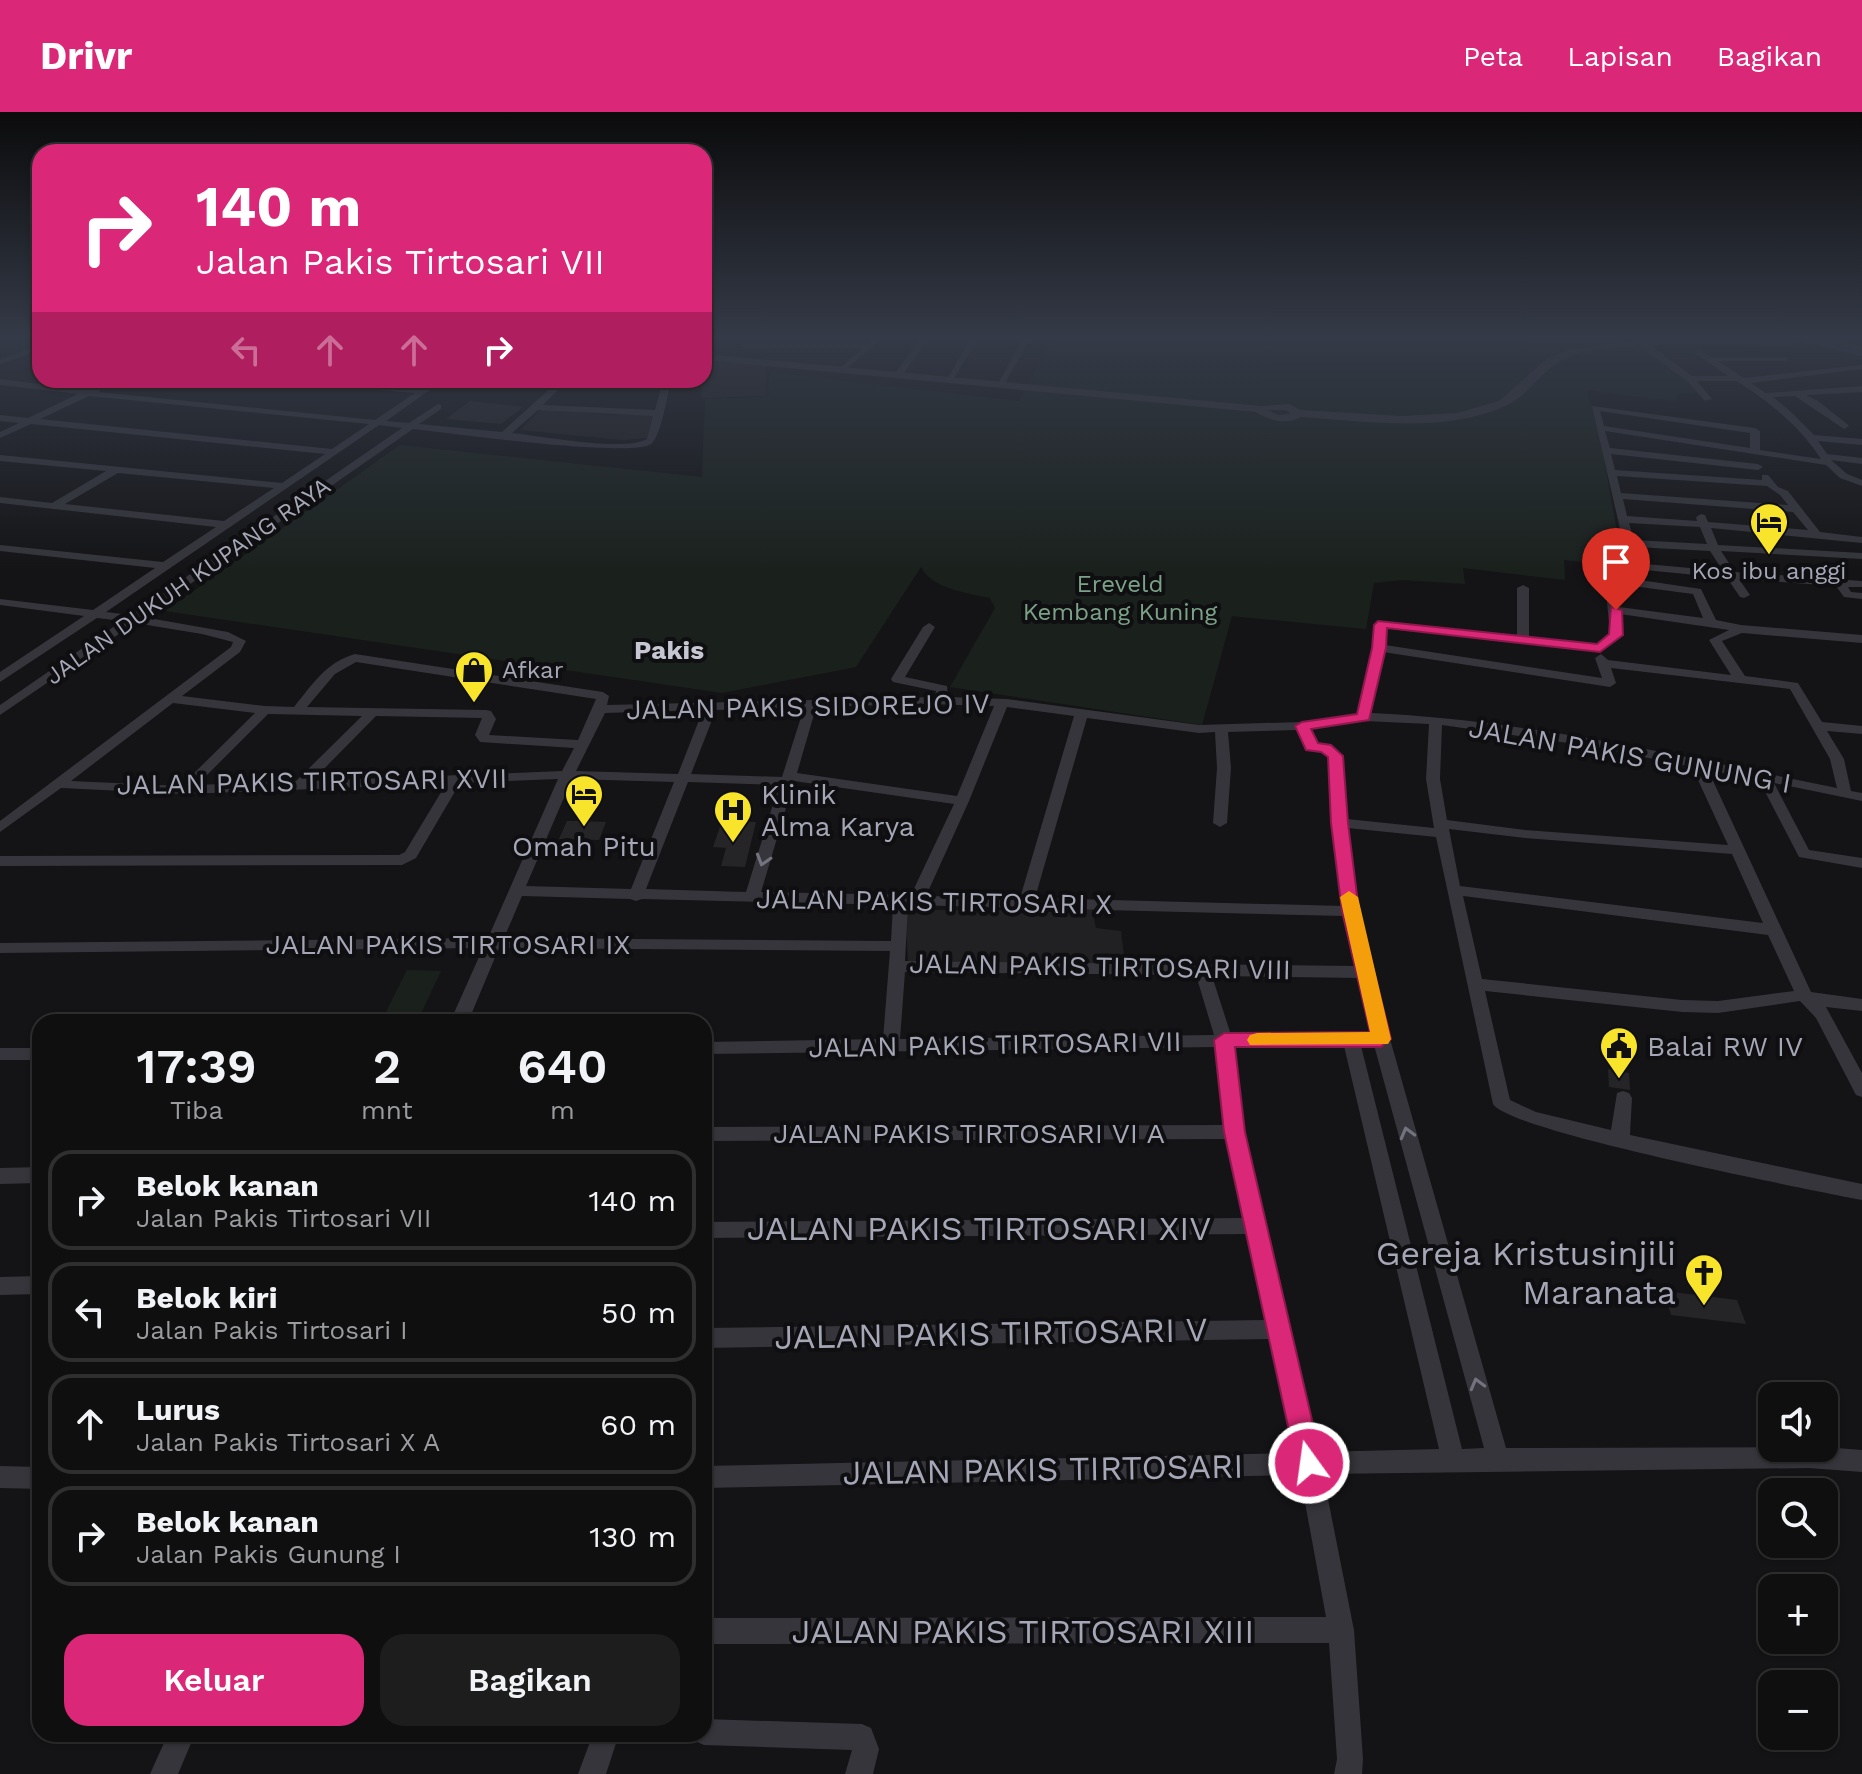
<!DOCTYPE html>
<html lang="id">
<meta charset="utf-8">
<style>
body{margin:0;font-family:"Work Sans",sans-serif;background:#1d1d1e;color:#f1f3f6;height:100vh;display:flex;flex-direction:column;font-size:30px;white-space:nowrap}
*{box-sizing:border-box;margin:0}
p{font-size:26px;color:#9b9c9f}
.icon{flex:none;width:44px;height:44px;fill:none;stroke:currentColor;stroke-width:2;stroke-linecap:round;stroke-linejoin:round}
.map{position:relative;flex:1;overflow:hidden}
.details{position:absolute;left:32px;top:902px;width:680px;height:728px;display:flex;flex-direction:column;background:#0f0f10;border-radius:24px;box-shadow:0 2px 6px #0004,0 0 0 2px #2f2f30}
.details>*{flex:none}
.banner{position:absolute;left:32px;top:32px;width:680px;height:244px;border-radius:24px;box-shadow:0 2px 6px #0004,0 0 0 2px #2f2f30;background:#db2777;color:#fff;overflow:hidden}
.tools{position:absolute;left:1758px;top:1270px;display:grid;gap:16px}
.tools a{display:grid;place-items:center;width:80px;height:80px;border-radius:16px;background:#0f0f10;box-shadow:0 2px 6px #0004,0 0 0 2px #2f2f30;font-size:40px}
.pin{position:absolute;display:grid;place-items:center;width:68px;height:68px;color:#fff;margin:-82px -34px;border-radius:50% 50% 50% 0;rotate:-45deg;box-shadow:0 0 8px #0007}
.pin .icon{rotate:45deg}
.me{position:absolute;width:88px;margin:-44px;rotate:346deg;stroke-linejoin:round;filter:drop-shadow(0 0 6px #0008)}
.turn{display:flex;align-items:center;gap:28px;height:168px;padding:0 32px;font-size:36px}
.turn .icon{width:104px;height:104px;stroke-width:2.5}
.turn b{display:block;font-size:56px;line-height:68px}
.lanes{display:flex;align-items:center;height:76px;padding:0 32px;background:#0003;justify-content:center;gap:40px;direction:ltr}
.lanes .off{opacity:.35}
.eta{display:flex;justify-content:space-evenly;align-items:center;height:136px;text-align:center}
.eta b{font-size:48px;font-weight:600;line-height:56px}
.action{display:flex;gap:16px;margin-top:auto;padding:16px 32px}
.action a{flex:1;height:92px;border-radius:24px;background:#db2777;color:#fff;font-size:32px;font-weight:600;line-height:92px;text-align:center}
.action a+a{background:#1d1d1e;color:#f1f3f6}
ul{padding:0;list-style:none}
li{display:flex;align-items:center;gap:24px;height:100px;margin:0 16px 12px;padding:0 16px;border:4px solid #2f2f30;border-radius:24px}
li div{flex:1}
li b{display:block;font-size:30px}
li em{font-style:normal}
header{display:flex;align-items:center;gap:48px;box-sizing:border-box;height:112px;padding:0 40px;background:#db2777;color:#fff}
header strong{font-size:38px}
nav{display:flex;gap:44px;margin-inline-start:auto;font-size:28px}
.map>svg:first-child{display:block}
.built{fill:#212023}
.green{fill:#1a211d}
.lines{fill:none;stroke-linecap:round;stroke-linejoin:round}
.river{fill:#2a2f3a;fill-rule:evenodd}
.building{fill:#252427}
.minor{fill:#35353b;fill-rule:evenodd}
.tertiary{fill:#35353b;fill-rule:evenodd}
.oneway{stroke:#73737f}
.route{fill:#db2777;stroke:#8e194d;stroke-width:2}
.slow{fill:#f59e0b}
.labels{text-anchor:middle;stroke-width:8;stroke-linejoin:round;paint-order:stroke}
.far-poi-label{font-size:24px;fill:#a5a6b6;stroke:#0f0f11}
.far-street-label{font-size:24px;fill:#a5a6b6;stroke:#0f0f11}
.far-park-label{font-size:24px;fill:#7ba287;stroke:#0f0f11}
.far-quarter-label{font-size:26px;font-weight:bold;fill:#c6c7d2;stroke:#0f0f11}
.street-label{font-size:28px;fill:#a5a6b6;stroke:#0f0f11}
.poi-label{font-size:28px;fill:#a5a6b6;stroke:#0f0f11;text-anchor:start}
.near-street-label{font-size:34px;fill:#a5a6b6;stroke:#0f0f11}
.near-poi-label{font-size:34px;fill:#a5a6b6;stroke:#0f0f11;text-anchor:end}
</style>
<header>
<strong>Drivr</strong>
<nav><a>Peta</a><a>Lapisan</a><a>Bagikan</a></nav>
</header>
<div class="map">
<svg width="1862" height="1662" viewBox="0 0 1862 1662">
<rect width="100%" height="100%" fill="#141416"/>
<g class="built">
<path d="M704,246L765,248L767,284L701,286Z"/>
<path d="M542,297L610,303L654,301L648,326L622,328L520,318Z"/>
<path d="M905,798H1092L1096,816L1121,819L1125,852L908,849Z"/>
</g>
<g class="green">
<path d="M1053,226H1615L1644,231L1697,276L1694,281H1679L1674,289L1586,278L1598,312L1623,454L1564,448L1565,468L1463,456L1465,472L1402,468L1374,471L1366,517L1232,504L1202,613L950,575L995,496L990,486C968,481 932,477 921,455L856,555L722,581L165,499L400,333L702,365L705,287L768,285L769,260L1019,289Z"/>
<path d="M407,858L441,859L417,910H381Z"/>
</g>
<g class="lines">
<path class="river" d="M1802,226H1830L1862,234V244L1804,230Z"/>
</g>
<g class="building">
<path d="M470,289L499,292L523,295L501,312L446,307Z"/>
<path d="M567,709H577L606,710L599,728L559,727Z"/>
<path d="M722,709L756,710L745,755L721,754L726,736L713,735Z"/>
<path d="M1608,957L1629,961L1630,978L1609,975Z"/>
<path d="M1664,1179L1737,1188L1746,1212L1671,1203Z"/>
</g>
<g class="lines">
<g class="minor">
<path d="M874,226H883L844,259L841,255L863,236H744L740,234L744,232H868Z"/>
<path d="M921,226H929L901,265H895L894,263Z"/>
<path d="M971,226H979L952,269H946Z"/>
<path d="M1023,226H1031L1003,274H997Z"/>
<path d="M1826,226L1862,234V238L1826,230Z"/>
<path d="M1640,230H1646L1692,264H1728L1695,241L1698,237L1711,245H1785L1789,247L1785,249H1718L1744,266L1862,253V257L1751,271L1766,281L1862,274V280L1806,283L1818,289L1847,312L1849,314L1844,317L1795,284L1773,285L1790,299L1814,323L1862,327V333L1818,329L1827,342L1862,346V352L1831,348L1847,362L1862,368V374L1840,366L1826,353L1605,319L1610,336L1758,352L1763,355L1758,358L1611,342L1615,358L1762,368V363H1768L1778,375L1788,379L1820,420L1862,425V431L1711,416L1718,433L1862,441V447L1721,439L1735,460L1862,469V475H1848L1851,480L1862,481V487L1844,485L1836,474L1739,467L1750,483L1744,486L1740,485L1727,466L1634,457L1633,467L1701,477L1716,508L1741,513L1862,523V531L1742,521L1722,529L1745,564L1798,571L1822,610L1862,614V622L1827,619L1844,647L1851,679L1862,681V689L1774,671L1809,738L1862,746V756L1799,745L1759,668L1708,658L1811,880L1862,887V899L1826,895L1862,961V985L1856,983L1816,906L1800,889L1718,901L1682,900L1485,879L1510,988L1536,1000L1611,1018L1617,981L1623,979L1629,981L1632,986L1630,1023L1862,1072V1088C1812,1078 1510,1020 1493,992L1436,725L1348,716L1359,799L1390,927L1506,1336L1824,1335L1862,1338V1360L1809,1356L1323,1362L1354,1518L1363,1647L1362,1662H1334L1337,1647L1329,1531L704,1532V1506L1326,1505L1300,1363L704,1376V1354L1295,1341L1270,1227L704,1236V1216L1266,1208L1247,1122L704,1126V1110L1244,1106L1226,1027L704,1029V1015L1224,1013L1216,935L704,942V930L883,927L890,839L499,836L468,910H450L483,836L0,841V831L488,826L558,667L460,671L416,746L402,753L0,754V744L399,743L405,740L446,672L185,682L61,676L0,720V709L231,535L233,530L202,522L135,511L0,603V593L122,509L97,506L0,570V560L84,504L0,493V487L93,498L155,456L0,439V433L163,450L216,415L0,391V385L52,391L106,359L0,349V343L282,371L325,342L31,312L0,326V320L19,311L0,309V303L28,306L78,282L0,273V267L86,278L108,268H119L98,280L375,308L415,281L293,271L289,268H323L422,276L434,268H444L386,309L409,311L438,292L441,293V297L419,312L502,320L554,273L648,268L670,274C667,286 660,326 651,332C631,346 449,321 413,317L143,505L228,520L246,529L240,540L182,584L265,594L294,595C312,573 326,550 355,542L603,580L609,584L607,593L935,585L936,579L893,570L891,567L923,515L929,511L935,515L905,565L947,574L948,585L1007,587L1199,613L1302,610L1358,602L1379,510L1517,523V476L1523,473L1529,476V525L1597,532L1610,522L1605,468L1611,465H1622V453L1626,443L1592,294L1755,316L1760,319V338L1821,347C1800,315 1773,293 1740,271L1736,269H1697L1712,287L1705,289L1687,269L1640,234ZM648,274L661,276L655,298L543,293L559,277ZM89,284L369,312L332,337L40,307ZM538,298L653,304L647,327C624,340 541,324 512,321ZM1600,299L1750,321V336L1604,314ZM379,313L402,316L131,503L106,500ZM118,361L274,376L224,409L65,392ZM1617,364L1767,374L1780,383L1788,393L1621,381ZM1623,387L1793,400L1808,418L1708,410L1705,403L1701,402L1696,405L1697,409L1627,404ZM1629,411L1700,415L1707,432L1634,428ZM1635,435L1710,439L1723,459L1635,451ZM1617,472L1693,482L1703,506L1619,495ZM1620,502L1729,518L1709,528L1731,563L1608,548L1601,542L1595,546L1602,566L1385,533L1388,516L1600,540L1622,523ZM1383,540L1610,575L1616,571L1611,556L1790,577L1830,647L1837,676C1683,645 1529,608 1371,601ZM356,550L596,587L578,628L489,623L496,607L491,599L486,598L307,595L335,562ZM173,591L255,601L181,674L71,669ZM925,592L994,594L957,684L797,661L815,599L814,595ZM801,595L803,599L782,665L691,662L716,598ZM1007,595L1074,604L1020,786L926,784L969,689ZM703,598L678,662L576,659L605,601ZM268,602L362,604L296,669L197,673ZM376,604L482,606L475,623L480,630L574,636L562,659L312,669ZM1087,606L1199,621L1215,620L1217,656L1213,711L1220,715L1227,711L1231,656L1228,620L1297,618L1307,637L1321,639L1329,645L1333,711L1343,794L1035,786ZM1364,609L1429,612L1426,667L1434,716L1347,707L1343,644L1330,633L1317,631L1310,617ZM1442,613L1596,635L1692,655L1728,733L1525,718L1447,708L1440,667ZM572,667L674,670L631,777L526,774ZM794,669L954,692L911,783L761,780ZM688,670L779,673L746,780L646,777ZM1449,717L1525,726L1732,742L1763,811L1460,774ZM522,784L630,787L636,789L642,787L893,793L891,829L504,826ZM1463,784L1768,823L1794,879L1718,889L1682,888L1482,867ZM908,793L1344,804L1356,854L905,849ZM905,860L1196,863L1214,923L900,927ZM1212,864L1358,866L1371,921L1231,923ZM1374,933L1484,1336L1462,1337L1361,934ZM1344,934L1439,1337L1318,1340L1243,1020L1233,935Z"/>
<path d="M40,233V238L0,252V247Z"/>
<rect x="0" y="936" width="40" height="12"/>
<path d="M40,1055V1071L0,1072V1056Z"/>
<path d="M40,1164V1182L0,1183V1165Z"/>
<path d="M0,1354L40,1355V1377L0,1376Z"/>
<path d="M704,1607L862,1612L871,1616L879,1637L873,1662H845L852,1638L704,1633L695,1629L692,1622H704Z"/>
<path d="M168,1622H195L178,1662H150Z"/>
<path d="M593,1622H619L606,1662H578Z"/>
</g>
<g class="tertiary">
<path d="M1793,226H1806L1790,234C1720,234 1647,226 1578,242C1545,249 1534,281 1505,294C1443,322 1366,309 1301,305C1288,313 1269,309 1256,300L704,248V242L1261,294L1289,292L1300,298L1402,304L1457,301L1499,289L1548,246L1576,236L1655,228ZM1268,298H1286L1291,302L1278,303Z"/>
<path d="M1817,226H1847L1842,229Z"/>
</g>
</g>
<defs><path id="oneway-chevron" d="M-2-3.5L2.5 0L-2 3.5" fill="none" stroke-width="1.6" stroke-linecap="round" stroke-linejoin="round" transform="scale(2)"/></defs>
<g class="oneway">
<use href="#oneway-chevron" transform="translate(763 748) rotate(107)"/>
<use href="#oneway-chevron" transform="translate(1407 1021) rotate(-105)"/>
<use href="#oneway-chevron" transform="translate(1477 1272) rotate(-105)"/>
</g>
<linearGradient id="sky" x2="0" y2="1"><stop stop-color="#0b0b0c"/><stop offset="0.49" stop-color="#343a47"/><stop offset="1" stop-color="#343a47" stop-opacity="0"/></linearGradient>
<rect width="1862" height="459" fill="url(#sky)"/>
<path class="route" d="M1611,495L1622,498L1623,523L1600,540L1387,516L1386,536L1369,608L1311,617L1318,631L1331,633L1343,644L1348,711L1359,799L1391,927L1381,935H1235L1245,1020L1322,1351L1319,1360L1309,1363L1300,1360L1296,1351L1224,1020L1214,928L1224,921L1370,920L1342,799L1331,711L1328,645L1321,640L1306,638L1295,614L1302,610L1357,602L1372,536L1374,513L1378,509L1597,532L1609,522Z"/>
<path class="slow" d="M1349,779L1358,785L1391,927L1388,932L1250,933L1247,928L1250,923L1257,921L1370,920L1340,785Z"/>
<defs>
<symbol id="hotel-pin" viewBox="-11 -11 22 30"><path d="M0 17L-7.5 6A9.5 9.5 0 1 1 7.5 6Z" fill="#f7e42b" stroke="#0f0f11"/><path d="M-6-4.5h1.5V1H6V5H4.5V3h-9V5H-6ZM-4 0a1.8 1.8 0 1 1 3.6 0ZM.5 0V-2.5h3Q6-2.5 6 0Z" fill="#111"/></symbol>
<symbol id="shop-pin" viewBox="-11 -11 22 30"><path d="M0 17L-7.5 6A9.5 9.5 0 1 1 7.5 6Z" fill="#f7e42b" stroke="#0f0f11"/><path d="M-5-2.5h2.3a2.7 3.5 0 0 1 5.4 0H5L5.5 6h-11ZM-1.5-2.5h3a1.5 2.3 0 0 0-3 0Z" fill="#111"/></symbol>
<symbol id="hospital-pin" viewBox="-11 -11 22 30"><path d="M0 17L-7.5 6A9.5 9.5 0 1 1 7.5 6Z" fill="#f7e42b" stroke="#0f0f11"/><path d="M-5-5h3v3.5h4V-5h3V5h-3V1.5h-4V5h-3Z" fill="#111"/></symbol>
<symbol id="civic-pin" viewBox="-11 -11 22 30"><path d="M0 17L-7.5 6A9.5 9.5 0 1 1 7.5 6Z" fill="#f7e42b" stroke="#0f0f11"/><path d="M-.6-6.5H3V-4.5H.6V-3L4-1V1h2V6H-6V1h2V-1L-.6-3ZM-1.2 2.5V6h2.4V2.5Z" fill="#111"/></symbol>
<symbol id="church-pin" viewBox="-11 -11 22 30"><path d="M0 17L-7.5 6A9.5 9.5 0 1 1 7.5 6Z" fill="#f7e42b" stroke="#0f0f11"/><path d="M-1.2-6h2.4v3.5h3.3v2.4h-3.3V6h-2.4V-.1h-3.3v-2.4h3.3Z" fill="#111"/></symbol>
</defs>
<g fill-rule="evenodd">
<use href="#hotel-pin" x="1747" y="388" width="44" height="60"/>
<use href="#shop-pin" x="452" y="536" width="44" height="60"/>
<use href="#hotel-pin" x="562" y="660" width="44" height="60"/>
<use href="#hospital-pin" x="711" y="676" width="44" height="60"/>
<use href="#civic-pin" x="1597" y="912" width="44" height="60"/>
<use href="#church-pin" x="1682" y="1139" width="44" height="60"/>
</g>
<g class="labels">
<g class="far-poi-label">
<text x="1769" y="467">Kos ibu anggi</text>
<text x="502" y="566" text-anchor="start">Afkar</text>
</g>
<g class="far-street-label">
<text transform="translate(188 469) rotate(-35)" y="8">JALAN DUKUH KUPANG RAYA</text>
</g>
<g class="far-park-label">
<text x="1120" y="480">Ereveld<tspan x="1120" dy="28">Kembang Kuning</tspan></text>
</g>
<g class="far-quarter-label">
<text x="669" y="547">Pakis</text>
</g>
<g class="street-label">
<text transform="translate(808 594) rotate(-1)" y="10">JALAN PAKIS SIDOREJO IV</text>
<text transform="translate(1630 643) rotate(10)" y="10">JALAN PAKIS GUNUNG I</text>
<text transform="translate(312 669) rotate(-1)" y="10">JALAN PAKIS TIRTOSARI XVII</text>
<text transform="translate(934 789) rotate(1)" y="10">JALAN PAKIS TIRTOSARI X</text>
<text x="448" y="842">JALAN PAKIS TIRTOSARI IX</text>
<text transform="translate(1100 854) rotate(1)" y="10">JALAN PAKIS TIRTOSARI VIII</text>
<text transform="translate(995 932) rotate(-1)" y="10">JALAN PAKIS TIRTOSARI VII</text>
<text x="969" y="1031">JALAN PAKIS TIRTOSARI VI A</text>
</g>
<g class="poi-label">
<text x="761" y="692">Klinik<tspan x="761" dy="32">Alma Karya</tspan></text>
<text x="584" y="744" text-anchor="middle">Omah Pitu</text>
<text x="1647" y="944">Balai RW IV</text>
</g>
<g class="near-street-label">
<text x="979" y="1128">JALAN PAKIS TIRTOSARI XIV</text>
<text transform="translate(991 1221) rotate(-1)" y="12">JALAN PAKIS TIRTOSARI V</text>
<text transform="translate(1043 1357) rotate(-1)" y="12">JALAN PAKIS TIRTOSARI</text>
<text x="1023" y="1531">JALAN PAKIS TIRTOSARI XIII</text>
</g>
<g class="near-poi-label">
<text x="1676" y="1153">Gereja Kristusinjili<tspan x="1676" dy="39">Maranata</tspan></text>
</g>
</g>
</svg>
<div class="tools">
<a><svg class="icon" aria-label="sound" viewBox="0 0 24 24"><path d="M4 9h4l5-4v14l-5-4H4zM17 9q2 3 0 6"/></svg></a>
<a><svg class="icon" aria-label="search" viewBox="0 0 24 24"><circle cx="10" cy="10" r="6"/><path d="M15 15l6 6"/></svg></a>
<a>+</a>
<a>−</a>
</div>
<div class="pin" style="left:1616px;top:498px;background:#d93025"><svg class="icon" aria-label="arrive" viewBox="0 0 24 24"><path d="M6 21V4h12l-3 4 3 4H6"/></svg></div>
<svg class="me" style="left:1309px;top:1351px" viewBox="-20 -20 40 40"><circle r="17" fill="#db2777" stroke="#fff" stroke-width="3"/><path d="M0-11L8 9 0 5-8 9z" fill="#fff"/></svg>
<div class="banner">
<div class="turn"><svg class="icon" aria-label="right" viewBox="0 0 24 24"><path d="M7 20v-9h11M14 6l5 5-5 5"/></svg><div><b>140 m</b>Jalan Pakis Tirtosari VII</div></div>
<div class="lanes"><svg class="icon off" aria-label="left" viewBox="0 0 24 24"><path d="M17 20v-9H6M10 6l-5 5 5 5"/></svg><svg class="icon off" aria-label="ahead" viewBox="0 0 24 24"><path d="M12 20V5M6 11l6-6 6 6"/></svg><svg class="icon off" aria-label="ahead" viewBox="0 0 24 24"><path d="M12 20V5M6 11l6-6 6 6"/></svg><svg class="icon" aria-label="right" viewBox="0 0 24 24"><path d="M7 20v-9h11M14 6l5 5-5 5"/></svg></div>
</div>
<section class="details">
<div class="eta">
<div><b>17:39</b><p>Tiba</p></div>
<div><b>2</b><p>mnt</p></div>
<div><b>640</b><p>m</p></div>
</div>
<ul>
<li><svg class="icon" aria-label="right" viewBox="0 0 24 24"><path d="M7 20v-9h11M14 6l5 5-5 5"/></svg><div><b>Belok kanan</b><p>Jalan Pakis Tirtosari VII</p></div><em>140 m</em></li>
<li><svg class="icon" aria-label="left" viewBox="0 0 24 24"><path d="M17 20v-9H6M10 6l-5 5 5 5"/></svg><div><b>Belok kiri</b><p>Jalan Pakis Tirtosari I</p></div><em>50 m</em></li>
<li><svg class="icon" aria-label="ahead" viewBox="0 0 24 24"><path d="M12 20V5M6 11l6-6 6 6"/></svg><div><b>Lurus</b><p>Jalan Pakis Tirtosari X A</p></div><em>60 m</em></li>
<li><svg class="icon" aria-label="right" viewBox="0 0 24 24"><path d="M7 20v-9h11M14 6l5 5-5 5"/></svg><div><b>Belok kanan</b><p>Jalan Pakis Gunung I</p></div><em>130 m</em></li>
</ul>
<div class="action"><a>Keluar</a><a>Bagikan</a></div>
</section>
</div>
